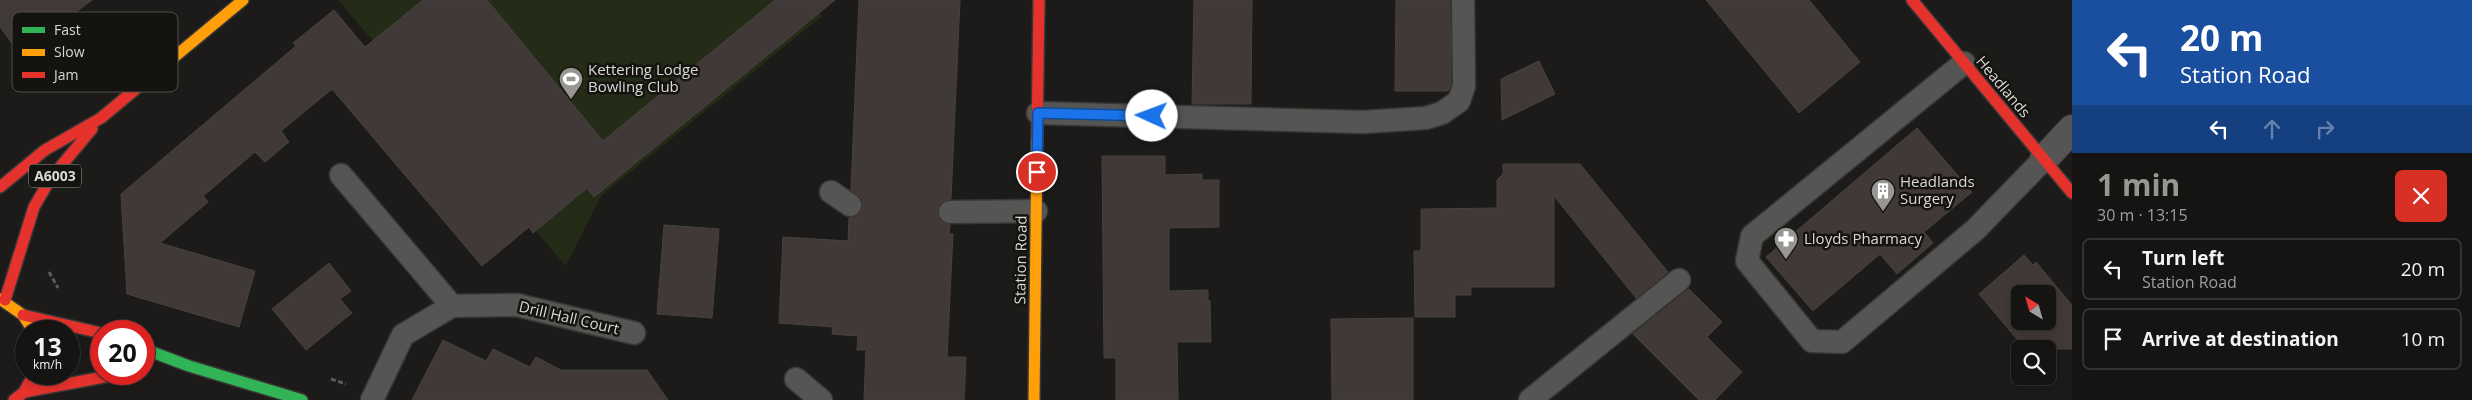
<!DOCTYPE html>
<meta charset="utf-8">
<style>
body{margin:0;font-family:"Open Sans",sans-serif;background:#1e1d1c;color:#f1f3f6;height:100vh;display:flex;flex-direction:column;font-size:19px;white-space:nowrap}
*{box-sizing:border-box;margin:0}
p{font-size:16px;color:#9d9ea0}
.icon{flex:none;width:28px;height:28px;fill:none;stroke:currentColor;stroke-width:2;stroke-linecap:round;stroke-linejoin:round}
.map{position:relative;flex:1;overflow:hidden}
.drawer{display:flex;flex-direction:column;background:#151413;width:400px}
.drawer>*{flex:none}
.banner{background:#1a4fa0;color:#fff;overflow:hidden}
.needle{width:32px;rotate:323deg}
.controls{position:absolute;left:2011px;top:285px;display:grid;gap:10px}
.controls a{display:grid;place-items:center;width:45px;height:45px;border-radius:8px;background:#151413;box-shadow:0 2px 8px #0003,0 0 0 1px #343333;font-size:25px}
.speed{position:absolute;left:15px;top:320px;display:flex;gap:10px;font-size:25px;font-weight:700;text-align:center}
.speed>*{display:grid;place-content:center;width:65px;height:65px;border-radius:50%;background:#151413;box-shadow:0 2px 8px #0003,0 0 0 1px #343333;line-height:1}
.speed small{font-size:12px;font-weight:400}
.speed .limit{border:8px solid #d22;background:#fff;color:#111}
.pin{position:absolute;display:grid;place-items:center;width:42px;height:42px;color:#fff;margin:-21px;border:2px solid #fff;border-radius:50%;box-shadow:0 1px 5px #0007}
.me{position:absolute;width:55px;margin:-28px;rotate:272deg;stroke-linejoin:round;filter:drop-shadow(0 0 4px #0008)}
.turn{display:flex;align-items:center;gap:18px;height:105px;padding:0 25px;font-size:22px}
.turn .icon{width:65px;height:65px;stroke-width:2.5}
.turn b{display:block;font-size:35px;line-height:42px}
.lanes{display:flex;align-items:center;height:48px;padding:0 25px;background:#0003;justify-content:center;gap:25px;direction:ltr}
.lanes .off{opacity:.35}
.round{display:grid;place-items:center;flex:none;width:52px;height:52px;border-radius:8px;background:#1e1d1c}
.summary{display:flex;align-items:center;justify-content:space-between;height:85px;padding:0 25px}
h1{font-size:30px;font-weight:700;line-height:38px;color:#979693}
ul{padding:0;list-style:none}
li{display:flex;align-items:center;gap:15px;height:62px;margin:0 10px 8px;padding:0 15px;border:2px solid #343333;border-radius:8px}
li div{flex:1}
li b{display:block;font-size:19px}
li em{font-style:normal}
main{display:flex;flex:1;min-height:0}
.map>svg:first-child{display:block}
.green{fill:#242b16}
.building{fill:#413938;stroke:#454342;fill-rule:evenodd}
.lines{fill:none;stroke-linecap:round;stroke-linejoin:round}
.lane-casing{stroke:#383736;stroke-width:25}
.street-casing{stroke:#383736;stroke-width:30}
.fast-casing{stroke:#383736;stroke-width:14}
.slow-casing{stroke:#383736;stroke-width:14}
.jam-casing{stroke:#383736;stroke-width:14}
.path{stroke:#5a5a58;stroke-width:3;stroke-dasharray:5 2.5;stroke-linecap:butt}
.lane{stroke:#555553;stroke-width:22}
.street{stroke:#555553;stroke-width:28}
.fast{stroke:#30b455;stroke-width:11}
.slow{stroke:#ff9f0a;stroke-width:11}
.jam{stroke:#e5322d;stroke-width:11}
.route-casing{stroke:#114b97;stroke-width:12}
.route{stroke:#1a73e8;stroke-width:9}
.labels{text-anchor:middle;stroke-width:5;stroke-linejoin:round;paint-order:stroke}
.shield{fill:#14130f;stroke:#9e9d9a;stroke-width:1}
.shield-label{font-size:14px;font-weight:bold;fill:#d9d8d5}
.poi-label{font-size:15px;fill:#d9d8d5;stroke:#14130f;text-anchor:start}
.street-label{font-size:15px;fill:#d9d8d5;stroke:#14130f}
.key{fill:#14130f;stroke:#4f4e4a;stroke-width:1}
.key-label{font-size:14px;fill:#d9d8d5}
</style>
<main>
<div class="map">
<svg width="2072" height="400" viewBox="0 0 2072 400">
<rect width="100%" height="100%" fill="#1c1b19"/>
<path class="green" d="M338,0H809L822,16L601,196L566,266Z"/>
<g class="building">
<path d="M0,0H92L20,54L0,27Z"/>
<path d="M423,0H487L603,141L775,0H835L594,197L587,188L533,233L529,227L482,266L332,89L281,131L289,142L265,162L255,152L203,196L208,202L160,243L255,271L239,327L127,294L121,194L296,46L293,43L334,10L365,47Z"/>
<path d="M859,0H960L951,199L943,201L937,212L939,219L950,225L949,234H953L947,357H966L964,400H864L866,350H857L858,336L832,334L833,327L779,323L783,237L848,241L849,218L856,217L863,206L862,199L851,190Z"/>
<path d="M1194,0H1252L1251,104H1192Z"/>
<path d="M1396,0H1450L1451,84L1448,91H1395Z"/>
<path d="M1706,0H1809L1860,62L1799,113Z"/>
<path d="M1539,61L1555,94L1502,120L1501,79Z"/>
<path d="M1917,128L1972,192L1924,232L1933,243L1897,274L1880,254L1813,311L1766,257Z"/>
<path d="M1102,156H1165V175L1202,174V180H1219V227L1169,228V291L1208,290V301H1210L1211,342H1177L1178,400H1116V358H1104Z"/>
<path d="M1503,164H1580L1668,272L1636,298L1554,196V287H1471V295H1455V317H1415L1414,251H1421V209L1497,208V180L1503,174Z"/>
<path d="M664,225L719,229L712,318L657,314Z"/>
<path d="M2024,255L2033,265L2036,262L2072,305V349H2025L1979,294ZM2020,294H2048V321H2020Z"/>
<path d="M329,263L351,291L340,299L352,313L306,350L272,309Z"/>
<path d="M1689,289L1722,322L1707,337L1742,372L1715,400H1699L1633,334Z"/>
<path d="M1413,318V400H1332L1331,319Z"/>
<path d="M443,340L486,361L493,349L530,367L536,357L561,370H647L668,400H412Z"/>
</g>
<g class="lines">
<defs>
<g id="lane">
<path d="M1964,63L1752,236L1747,261L1812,341L1842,342L1975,230L2044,159"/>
<path d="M1038,113L1363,122L1426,118L1442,113L1459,101L1464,86L1463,0"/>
<path d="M341,175L452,306"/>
<path d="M831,192L850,205"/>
<path d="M950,212L1036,211"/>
<path d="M796,379L821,400"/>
<path d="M372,400L403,335L452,306L517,305L634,333"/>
<path d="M1530,400L1679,280"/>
</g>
<path id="street" d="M2044,159L2072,129"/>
<path id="fast" d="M144,349L189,366L302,400"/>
<g id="slow">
<path d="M155,73L243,0"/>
<path d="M0,299L23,315L33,331"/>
<path d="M1034,400L1037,140"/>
</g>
<g id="jam">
<path d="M1912,0L2072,193"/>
<path d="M1037,140L1039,0"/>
<path d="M0,187L45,150L101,118L155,73"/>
<path d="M5,300L34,207L51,178L92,129"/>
<path d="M23,315L101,333"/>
<path d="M24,392L120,374"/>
<path d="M14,400L24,392L34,374"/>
</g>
</defs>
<use href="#lane" class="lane-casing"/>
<use href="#street" class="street-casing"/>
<use href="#fast" class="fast-casing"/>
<use href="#slow" class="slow-casing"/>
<use href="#jam" class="jam-casing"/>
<g class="path">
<path d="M49,272L58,288"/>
<path d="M331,379L346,384"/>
</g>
<use href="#lane" class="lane"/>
<use href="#street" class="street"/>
<use href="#fast" class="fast"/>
<use href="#slow" class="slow"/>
<use href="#jam" class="jam"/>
</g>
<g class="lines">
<defs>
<path id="route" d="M1037,172L1038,113L1152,116"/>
</defs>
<use href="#route" class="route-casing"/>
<use href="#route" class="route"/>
</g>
<defs>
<symbol id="stadium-pin" viewBox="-11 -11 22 30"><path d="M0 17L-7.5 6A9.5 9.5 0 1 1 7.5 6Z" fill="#979693" stroke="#14130f"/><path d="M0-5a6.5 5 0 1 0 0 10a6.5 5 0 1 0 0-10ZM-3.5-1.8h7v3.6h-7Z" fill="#fff"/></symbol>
<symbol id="building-pin" viewBox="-11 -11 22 30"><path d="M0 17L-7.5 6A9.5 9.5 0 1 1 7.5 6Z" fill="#979693" stroke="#14130f"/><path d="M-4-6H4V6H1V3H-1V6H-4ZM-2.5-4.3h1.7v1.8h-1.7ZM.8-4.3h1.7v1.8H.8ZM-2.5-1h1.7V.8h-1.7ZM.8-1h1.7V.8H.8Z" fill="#fff"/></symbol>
<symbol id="pharmacy-pin" viewBox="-11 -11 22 30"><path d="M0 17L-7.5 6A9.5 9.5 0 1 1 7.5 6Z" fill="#979693" stroke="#14130f"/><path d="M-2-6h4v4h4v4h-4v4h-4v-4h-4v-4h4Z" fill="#fff"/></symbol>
</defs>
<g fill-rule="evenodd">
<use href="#stadium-pin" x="557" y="65" width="28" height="38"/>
<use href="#building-pin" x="1869" y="177" width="28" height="38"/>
<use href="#pharmacy-pin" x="1772" y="225" width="28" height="38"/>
</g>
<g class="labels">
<rect class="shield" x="29" y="164.5" width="52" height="23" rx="4"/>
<g class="shield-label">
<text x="55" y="181">A6003</text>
</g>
<g class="poi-label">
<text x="588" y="75">Kettering Lodge<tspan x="588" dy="17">Bowling Club</tspan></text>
<text x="1900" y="187">Headlands<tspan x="1900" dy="17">Surgery</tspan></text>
<text x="1804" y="244">Lloyds Pharmacy</text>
</g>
<g class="street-label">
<text transform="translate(2003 87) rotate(50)" y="5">Headlands</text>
<text transform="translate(1021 260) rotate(-89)" y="5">Station Road</text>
<text transform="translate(569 318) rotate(13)" y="5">Drill Hall Court</text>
</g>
</g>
<rect x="12" y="12" width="166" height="80" rx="8" class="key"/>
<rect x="22" y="27" width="23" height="6" fill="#30b455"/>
<rect x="22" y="49" width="23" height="7" fill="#ff9f0a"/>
<rect x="22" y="72" width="23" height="6" fill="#e5322d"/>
<g class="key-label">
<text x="54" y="35">Fast</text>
<text x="54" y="57">Slow</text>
<text x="54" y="80">Jam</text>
</g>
</svg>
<div class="controls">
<a><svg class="needle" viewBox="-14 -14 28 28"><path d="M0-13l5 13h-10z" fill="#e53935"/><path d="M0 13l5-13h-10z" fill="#9d9ea0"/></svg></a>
<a><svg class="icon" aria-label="search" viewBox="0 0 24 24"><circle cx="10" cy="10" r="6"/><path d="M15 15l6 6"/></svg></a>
</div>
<div class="speed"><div>13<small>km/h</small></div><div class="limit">20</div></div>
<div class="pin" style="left:1037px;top:172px;background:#d93025"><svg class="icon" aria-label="arrive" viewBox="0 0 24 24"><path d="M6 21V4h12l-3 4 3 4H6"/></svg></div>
<svg class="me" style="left:1152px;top:116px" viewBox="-20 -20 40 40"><circle r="19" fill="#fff"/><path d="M0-13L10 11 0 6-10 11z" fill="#1a73e8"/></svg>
</div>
<section class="drawer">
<div class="banner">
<div class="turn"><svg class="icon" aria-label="left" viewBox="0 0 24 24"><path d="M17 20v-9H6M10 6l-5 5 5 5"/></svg><div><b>20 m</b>Station Road</div></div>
<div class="lanes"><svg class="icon" aria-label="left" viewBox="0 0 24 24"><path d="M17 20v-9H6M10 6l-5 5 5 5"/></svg><svg class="icon off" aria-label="ahead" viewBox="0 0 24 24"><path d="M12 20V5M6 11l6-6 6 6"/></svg><svg class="icon off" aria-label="right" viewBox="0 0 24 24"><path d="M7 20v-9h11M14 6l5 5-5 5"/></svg></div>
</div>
<div class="summary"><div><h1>1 min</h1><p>30 m · 13:15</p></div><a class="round" style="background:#d93025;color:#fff"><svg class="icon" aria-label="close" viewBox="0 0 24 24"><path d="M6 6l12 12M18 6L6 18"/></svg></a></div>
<ul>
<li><svg class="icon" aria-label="left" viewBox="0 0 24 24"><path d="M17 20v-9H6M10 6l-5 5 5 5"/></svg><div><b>Turn left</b><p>Station Road</p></div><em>20 m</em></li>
<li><svg class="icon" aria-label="arrive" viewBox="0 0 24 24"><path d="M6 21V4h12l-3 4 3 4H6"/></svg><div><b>Arrive at destination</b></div><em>10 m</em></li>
</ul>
</section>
</main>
